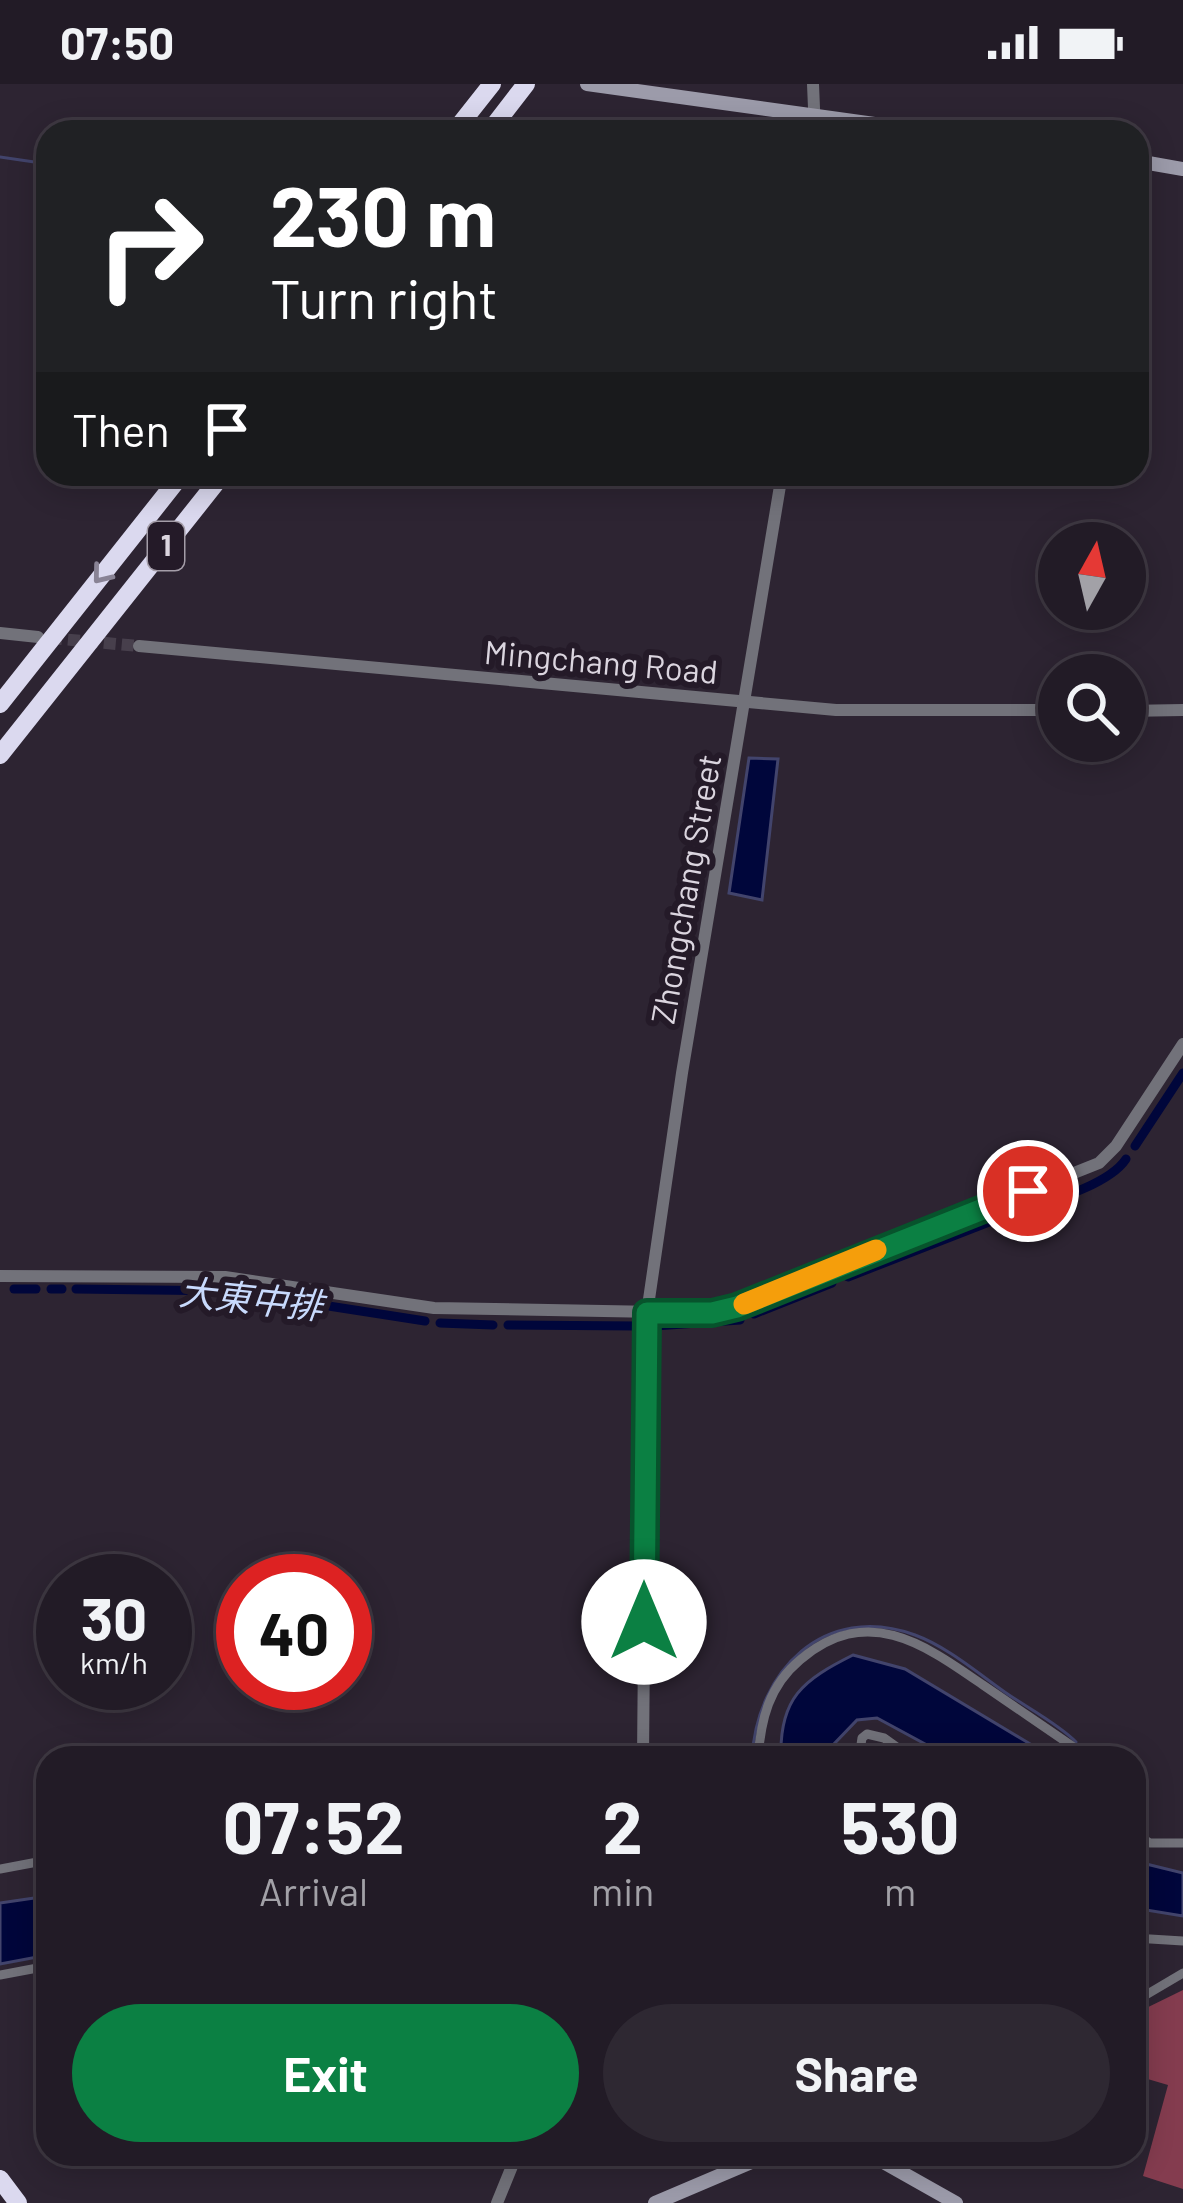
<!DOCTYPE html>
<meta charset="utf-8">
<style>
body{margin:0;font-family:Barlow,"Noto Sans TC",sans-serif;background:#2e2832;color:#f1f3f6;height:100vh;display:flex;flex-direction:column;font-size:45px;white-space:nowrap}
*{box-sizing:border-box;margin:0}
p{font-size:39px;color:#a2a1a7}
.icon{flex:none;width:66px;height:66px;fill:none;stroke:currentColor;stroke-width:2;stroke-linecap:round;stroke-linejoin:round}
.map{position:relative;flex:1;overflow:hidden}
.drawer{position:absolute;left:36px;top:1662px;width:1110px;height:420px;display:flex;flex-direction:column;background:#221b26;border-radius:36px;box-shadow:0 6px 30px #0003,0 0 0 3px #3f3943}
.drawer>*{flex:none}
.hud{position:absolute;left:36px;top:36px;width:1113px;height:366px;border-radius:36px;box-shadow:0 6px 30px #0003,0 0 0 3px #3f3943;background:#202124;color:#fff;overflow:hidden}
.needle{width:78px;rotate:8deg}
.buttons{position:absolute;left:1038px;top:438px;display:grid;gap:24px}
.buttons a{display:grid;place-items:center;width:108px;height:108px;border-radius:50%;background:#221b26;box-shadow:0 6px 30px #0003,0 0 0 3px #3f3943;font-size:60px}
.speed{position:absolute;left:36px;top:1470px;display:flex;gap:24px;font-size:60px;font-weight:700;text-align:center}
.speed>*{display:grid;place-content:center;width:156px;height:156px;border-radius:50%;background:#221b26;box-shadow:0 6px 30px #0003,0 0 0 3px #3f3943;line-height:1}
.speed small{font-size:30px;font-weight:400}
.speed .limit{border:18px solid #d22;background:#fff;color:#111}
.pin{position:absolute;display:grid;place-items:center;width:102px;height:102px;color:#fff;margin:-51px;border:6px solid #fff;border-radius:50%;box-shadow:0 3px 12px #0007}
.me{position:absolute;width:132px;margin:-66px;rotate:0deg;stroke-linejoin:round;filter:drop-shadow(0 0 9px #0008)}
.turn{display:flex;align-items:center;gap:42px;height:252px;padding:0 36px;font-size:54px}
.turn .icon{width:156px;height:156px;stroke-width:2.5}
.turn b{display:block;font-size:84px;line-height:102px}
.then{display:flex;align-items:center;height:114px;padding:0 36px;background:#0003;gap:24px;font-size:45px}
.eta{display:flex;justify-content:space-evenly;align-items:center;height:204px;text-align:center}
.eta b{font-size:72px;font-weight:700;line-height:84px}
.button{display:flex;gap:24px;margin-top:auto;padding:24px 36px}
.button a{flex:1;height:138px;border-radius:72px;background:#0b8043;color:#fff;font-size:48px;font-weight:700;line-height:138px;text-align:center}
.button a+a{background:#2e2832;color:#f1f3f6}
.status{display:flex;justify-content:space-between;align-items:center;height:84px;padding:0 60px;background:#221b26;direction:ltr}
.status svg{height:33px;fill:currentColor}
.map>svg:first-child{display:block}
.forest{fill:#843c4f}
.water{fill:#00063b;stroke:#42446c;stroke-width:3}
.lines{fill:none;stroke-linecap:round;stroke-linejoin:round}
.stream{stroke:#42446c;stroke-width:3}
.canal{stroke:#00063b;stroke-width:9}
.tertiary-tunnel{stroke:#473f4c;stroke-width:12;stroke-dasharray:12 6;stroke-linecap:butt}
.minor{stroke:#72727a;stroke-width:9}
.tertiary{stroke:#72727a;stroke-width:12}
.secondary{stroke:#9c9baa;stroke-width:14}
.motorway{stroke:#dbd9ef;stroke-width:18}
.oneway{stroke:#898395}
.route-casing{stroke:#07532c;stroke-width:30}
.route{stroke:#0b8043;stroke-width:21}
.slow{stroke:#f59e0b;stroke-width:21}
.labels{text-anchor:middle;stroke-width:12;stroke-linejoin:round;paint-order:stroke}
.shield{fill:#241a28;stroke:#a49da8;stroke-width:3}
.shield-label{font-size:30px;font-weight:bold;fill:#dbd5df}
.street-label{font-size:33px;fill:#dbd5df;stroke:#241a28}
.water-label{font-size:36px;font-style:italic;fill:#c8dafd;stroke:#241a28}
</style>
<div class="status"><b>07:50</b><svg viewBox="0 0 49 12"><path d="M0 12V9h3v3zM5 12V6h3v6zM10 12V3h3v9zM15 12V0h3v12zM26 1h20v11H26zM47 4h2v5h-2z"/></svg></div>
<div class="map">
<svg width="1183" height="2119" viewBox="0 0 1183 2119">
<rect width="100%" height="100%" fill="#2d2432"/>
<path class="forest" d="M1183,1906V2105L1143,2092L1168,2001L1134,1991V1930Z"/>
<g class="water">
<path d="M749,674L778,675L762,816L729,809Z"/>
<path d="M853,1571L905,1585L1037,1664L1043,1674H951L877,1634L857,1636L834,1660L833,1674H781C779,1614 803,1596 853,1571Z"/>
<path d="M1134,1777L1183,1789V1832L1134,1824Z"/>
<path d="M48,1812V1871L0,1880V1819Z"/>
</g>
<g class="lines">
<g class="stream">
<path d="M0,73L48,80"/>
<path d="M752,1674C757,1587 824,1518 915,1551C948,1563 980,1591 1009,1611C1030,1625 1061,1642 1076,1658"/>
</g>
<g class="canal">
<path d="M1135,1062L1183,989"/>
<path d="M1003,1133C1036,1121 1107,1104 1126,1075"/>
<path d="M848,1193L989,1138"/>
<path d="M14,1205H36"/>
<path d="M51,1205H62"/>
<path d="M76,1205L232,1207L425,1237"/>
<path d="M754,1230L832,1199"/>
<path d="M440,1239L493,1241"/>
<path d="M508,1241L638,1242"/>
<path d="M655,1242L740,1236"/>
</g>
<path class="tertiary-tunnel" d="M50,554L139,562"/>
<g class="minor">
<path d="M758,1674C761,1635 769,1602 800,1576C867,1519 924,1560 983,1601C1014,1622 1044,1643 1075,1664L1081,1674"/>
<path d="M859,1674L862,1654L867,1650L884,1654L912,1674"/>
<path d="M1134,1749L1150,1759H1183"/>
<path d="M0,1785L48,1776"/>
<path d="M1134,1854L1183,1857"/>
<path d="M0,1891L48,1882"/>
<path d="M1134,1918L1183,1889"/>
</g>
<g class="tertiary">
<path d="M813,0L815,48"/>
<path d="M0,549L38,553"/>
<path d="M139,562L836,626H1059"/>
<path d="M1125,627L1183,626"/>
<path d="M0,1192L225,1193L434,1224L712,1229L738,1223L1099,1079L1116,1062L1183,960"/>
<path d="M643,1674L647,1229L682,989L782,390"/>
<path d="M497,2119L517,2070"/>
</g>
<g class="secondary">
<path d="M587,0L932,48"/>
<path d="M1137,77L1183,85"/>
<path d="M869,2070L956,2119"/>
<path d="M655,2119L770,2070"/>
</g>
<g class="motorway">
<path d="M454,48L492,0"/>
<path d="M489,48L526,0"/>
<path d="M0,620L182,390"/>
<path d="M0,671L223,390"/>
<path d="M0,2095L18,2119"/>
</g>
</g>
<defs><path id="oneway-chevron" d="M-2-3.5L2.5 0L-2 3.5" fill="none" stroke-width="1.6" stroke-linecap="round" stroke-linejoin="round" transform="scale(3)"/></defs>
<use class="oneway" href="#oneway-chevron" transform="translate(101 491) rotate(129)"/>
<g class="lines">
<defs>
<path id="route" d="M644,1538L647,1229H712L737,1223L1028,1107"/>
</defs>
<use href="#route" class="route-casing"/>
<use href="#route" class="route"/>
<path class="slow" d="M744,1220L876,1166"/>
</g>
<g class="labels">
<rect class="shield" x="148" y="438" width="36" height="48" rx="9"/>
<g class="shield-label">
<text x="166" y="472">1</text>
</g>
<g class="street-label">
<text transform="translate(601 578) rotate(5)" y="12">Mingchang Road</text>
<text transform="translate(686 805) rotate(-80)" y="12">Zhongchang Street</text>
</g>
<g class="water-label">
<text transform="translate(251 1215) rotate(6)" y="13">大東中排</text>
</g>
</g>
</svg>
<div class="buttons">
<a><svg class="needle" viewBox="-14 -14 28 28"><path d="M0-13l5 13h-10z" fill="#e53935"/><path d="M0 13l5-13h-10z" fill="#a2a1a7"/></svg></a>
<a><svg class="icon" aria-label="search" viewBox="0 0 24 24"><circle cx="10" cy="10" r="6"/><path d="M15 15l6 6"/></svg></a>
</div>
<div class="speed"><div>30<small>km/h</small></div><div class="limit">40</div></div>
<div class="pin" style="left:1028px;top:1107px;background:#d93025"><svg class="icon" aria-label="arrive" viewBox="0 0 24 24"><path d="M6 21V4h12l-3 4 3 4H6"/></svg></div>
<svg class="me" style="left:644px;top:1538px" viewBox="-20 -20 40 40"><circle r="19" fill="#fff"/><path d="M0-13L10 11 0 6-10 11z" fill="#0b8043"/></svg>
<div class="hud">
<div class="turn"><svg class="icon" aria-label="right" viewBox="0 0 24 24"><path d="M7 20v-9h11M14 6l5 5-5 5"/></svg><div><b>230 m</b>Turn right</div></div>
<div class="then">Then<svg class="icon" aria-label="arrive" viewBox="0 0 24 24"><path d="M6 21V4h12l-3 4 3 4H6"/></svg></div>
</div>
<section class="drawer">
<div class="eta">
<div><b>07:52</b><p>Arrival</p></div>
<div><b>2</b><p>min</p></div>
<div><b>530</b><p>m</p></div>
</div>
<div class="button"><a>Exit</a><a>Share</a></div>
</section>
</div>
